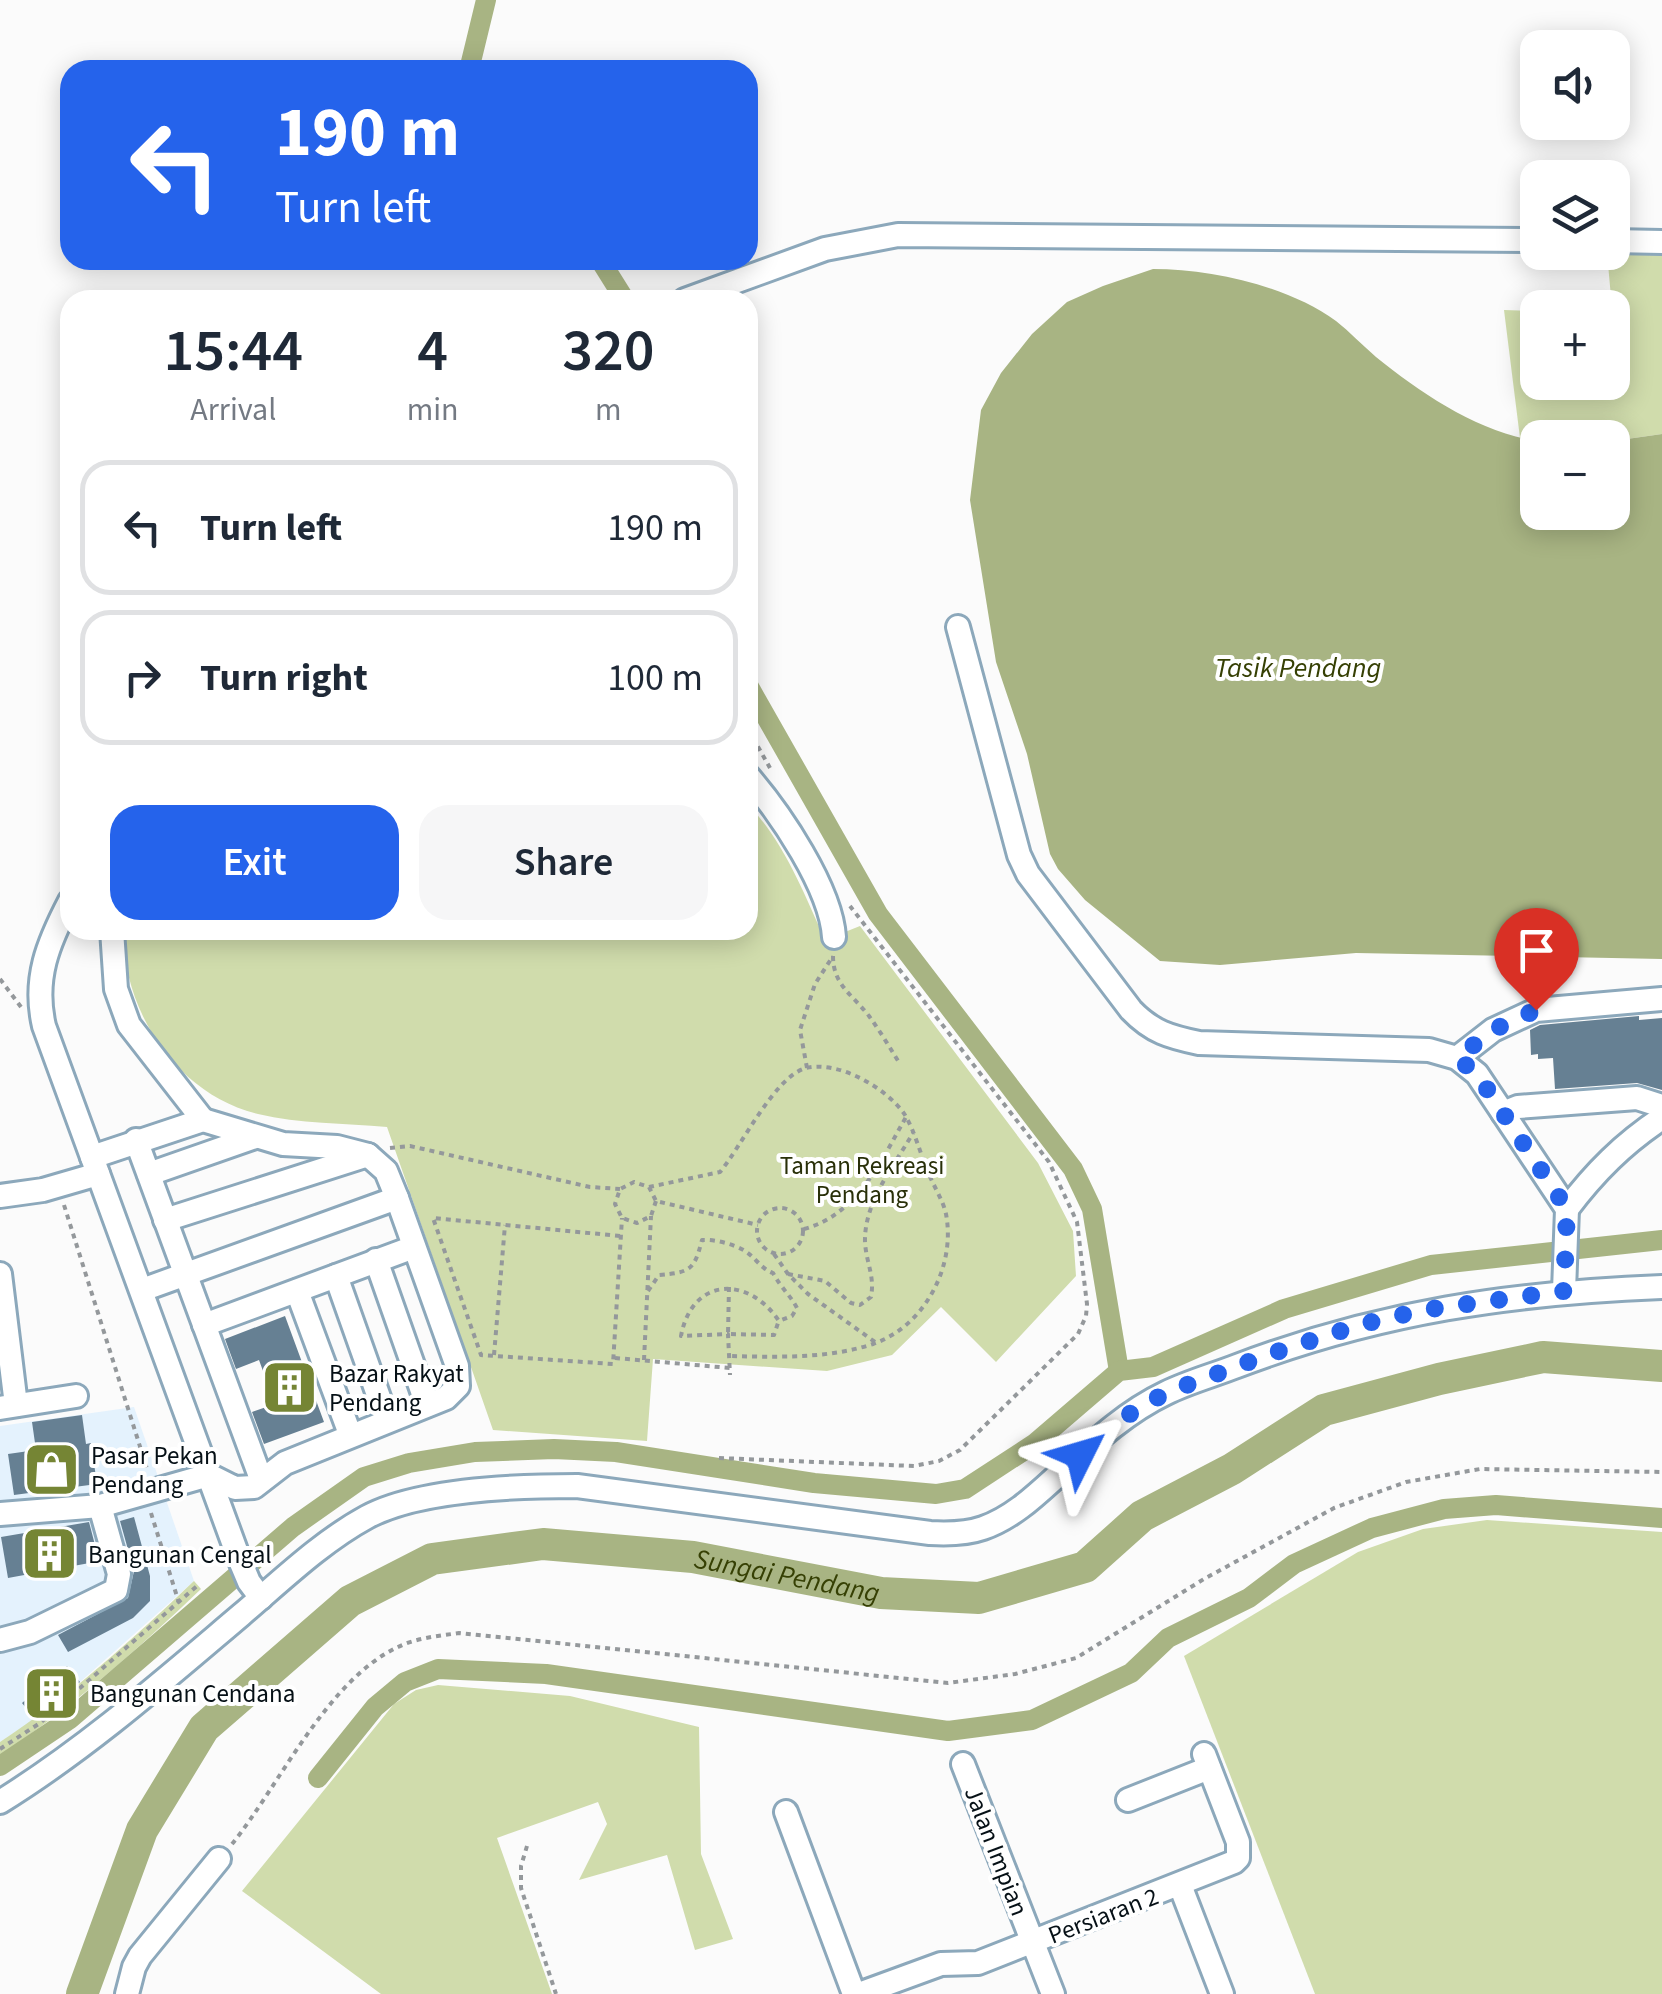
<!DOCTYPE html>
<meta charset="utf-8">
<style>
body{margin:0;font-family:"Source Sans 3",sans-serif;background:#f6f6f7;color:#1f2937;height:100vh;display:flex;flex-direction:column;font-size:38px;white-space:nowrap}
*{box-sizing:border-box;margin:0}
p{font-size:32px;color:#747a83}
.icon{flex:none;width:55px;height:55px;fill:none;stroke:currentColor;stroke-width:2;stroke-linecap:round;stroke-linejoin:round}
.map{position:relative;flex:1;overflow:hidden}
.panel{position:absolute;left:60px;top:290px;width:698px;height:650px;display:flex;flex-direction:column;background:#fff;border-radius:30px;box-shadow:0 5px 25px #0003}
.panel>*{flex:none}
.banner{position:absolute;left:60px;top:60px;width:698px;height:210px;border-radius:30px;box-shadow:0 5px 25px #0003;background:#2563eb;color:#fff;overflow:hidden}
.buttons{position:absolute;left:1520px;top:30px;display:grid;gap:20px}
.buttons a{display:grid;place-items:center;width:110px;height:110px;border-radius:20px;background:#fff;box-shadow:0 5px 25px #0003;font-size:50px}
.pin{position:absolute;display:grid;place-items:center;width:85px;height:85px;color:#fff;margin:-102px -42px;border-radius:50% 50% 50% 0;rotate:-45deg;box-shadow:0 0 10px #0007}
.pin .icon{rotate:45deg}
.me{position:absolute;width:110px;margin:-55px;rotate:50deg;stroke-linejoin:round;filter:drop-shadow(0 0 8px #0008)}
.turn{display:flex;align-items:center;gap:35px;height:210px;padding:0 50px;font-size:45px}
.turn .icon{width:130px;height:130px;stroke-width:2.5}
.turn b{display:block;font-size:70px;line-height:85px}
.eta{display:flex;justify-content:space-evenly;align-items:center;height:170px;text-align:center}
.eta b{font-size:60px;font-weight:600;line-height:70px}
.button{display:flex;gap:20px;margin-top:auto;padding:20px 50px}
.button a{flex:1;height:115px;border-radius:30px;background:#2563eb;color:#fff;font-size:40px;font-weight:600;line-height:115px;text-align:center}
.button a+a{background:#f6f6f7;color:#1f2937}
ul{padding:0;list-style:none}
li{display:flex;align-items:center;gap:30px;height:135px;margin:0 20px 15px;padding:0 30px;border:5px solid #e0e1e3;border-radius:30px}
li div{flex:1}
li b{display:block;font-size:38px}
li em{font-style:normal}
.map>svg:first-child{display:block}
.built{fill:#e4f2fd}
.green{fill:#d0dcac}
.water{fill:#a8b483}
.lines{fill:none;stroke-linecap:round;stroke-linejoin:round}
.canal{stroke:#a8b483;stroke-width:20}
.river{stroke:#a8b483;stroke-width:32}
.building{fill:#668093}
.minor-casing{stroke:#8ca8bb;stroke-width:28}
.path{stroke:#94989b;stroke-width:4;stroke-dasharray:5 5;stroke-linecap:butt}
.minor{stroke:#fff;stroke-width:22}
.route{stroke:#2563eb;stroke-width:18;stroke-dasharray:0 32.4}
.labels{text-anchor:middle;stroke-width:8;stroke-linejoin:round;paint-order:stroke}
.park-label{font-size:25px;fill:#293009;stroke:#fff}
.poi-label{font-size:25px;fill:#061016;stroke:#fff;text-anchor:start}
.street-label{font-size:25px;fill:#061016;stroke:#fff}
.water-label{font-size:28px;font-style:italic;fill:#364004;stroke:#fff}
</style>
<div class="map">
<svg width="1662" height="1994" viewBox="0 0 1662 1994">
<rect width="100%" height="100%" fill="#fbfbfb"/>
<path class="built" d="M134,1407L194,1581L80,1682L35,1719L0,1742V1426Z"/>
<g class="green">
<path d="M1607,253L1662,254V434L1613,441L1612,438H1538L1537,441L1520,438L1504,310L1537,311L1538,382H1612V308Z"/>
<path d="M748,804C785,844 803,891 825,940L860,926L1038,1163L1073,1231L1076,1276L996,1362L941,1307L892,1355L827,1371L653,1359L647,1441L493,1430L387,1127C345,1123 299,1124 258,1114C176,1094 123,1011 123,930H748Z"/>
<path d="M1487,1520L1662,1532V1994H1315L1184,1656L1358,1552L1423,1529Z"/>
<path d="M194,1581L201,1589C138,1649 73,1707 0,1755V1742C70,1696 133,1639 194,1581Z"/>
<path d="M438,1685L570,1696L699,1727L701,1854L733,1939L695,1950L667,1855L579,1880L607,1824L598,1802L497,1838L552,1994H381L242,1891L394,1704L416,1690Z"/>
</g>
<path class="water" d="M1153,269C1212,269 1288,286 1336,321C1350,332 1362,345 1376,357C1422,394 1478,432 1537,441L1538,512H1612L1613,441L1662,434V959L1356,953L1220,965L1160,961L1085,900L1058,869L1050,854L1027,754L996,662L970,500L981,410L1001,373L1032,334L1067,302L1103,286Z"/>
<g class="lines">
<g class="canal">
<path d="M469,70L486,0"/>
<path d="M600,260L625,300"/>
<path d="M748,685L878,914L1073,1169L1092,1209L1119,1371"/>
<path d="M0,1766L70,1719L293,1527L364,1477L409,1463L475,1452L554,1449L616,1452L814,1483L936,1494L965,1489L1034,1444L1119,1371L1153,1367L1284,1309L1431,1265L1662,1240"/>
<path d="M318,1778L375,1707L405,1682L438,1669L546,1674L948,1731L1032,1720L1131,1673L1168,1638L1249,1598L1294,1564L1372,1528L1444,1509L1496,1505L1662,1518"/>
</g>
<path class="river" id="s1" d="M82,1994L142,1830L204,1728L350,1601L432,1559L543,1544L693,1557L881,1593L979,1598L1085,1567L1142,1516L1232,1469L1324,1410L1439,1379L1543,1357L1662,1366"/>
</g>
<g class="building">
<path d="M1639,1016V1020L1662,1018V1090L1637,1083L1555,1089L1553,1058L1538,1059V1054L1531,1055L1530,1030L1540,1025Z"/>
<path d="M285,1316L324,1422L264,1444L252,1412L275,1404L259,1360L236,1369L225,1339Z"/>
<path d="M82,1415L86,1444L91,1443L97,1484L14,1495L8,1454L36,1450L32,1422Z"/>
<path d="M134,1517L150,1576V1601L133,1618L68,1652L58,1635L128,1598L134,1571L120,1521Z"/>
<path d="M89,1522L95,1545L92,1546L95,1562L8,1578L1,1537Z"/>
<path d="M67,1666L80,1682L35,1719L22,1703Z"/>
</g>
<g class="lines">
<defs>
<g id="minor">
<path d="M1612,241L1662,242"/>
<path d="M685,300L825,249L898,235L1538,240"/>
<path d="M958,627L1019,855L1028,874L1131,1010C1152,1032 1170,1037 1199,1043L1429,1050L1457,1058L1477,1074L1567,1209L1564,1291"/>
<path d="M748,776C780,813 831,888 834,937"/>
<path d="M70,901C48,943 33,979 44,1026L238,1556L249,1582L261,1598"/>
<path d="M112,930L116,989L129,1025L203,1120"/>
<path d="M1457,1058L1493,1030L1536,1010L1662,999"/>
<path d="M1503,1113L1518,1107L1637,1098L1662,1106"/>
<path d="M136,1140L261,1479"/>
<path d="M149,1174L255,1137"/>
<path d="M0,1196L43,1190L98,1174"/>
<path d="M1567,1209C1595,1172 1623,1144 1662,1118"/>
<path d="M165,1220L368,1155"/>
<path d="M376,1260L427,1405"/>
<path d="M0,1274L16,1405"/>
<path d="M336,1276L387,1420"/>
<path d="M142,1290L397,1198"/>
<path d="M297,1291L350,1434"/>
<path d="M204,1325L414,1247"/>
<path d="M0,1408L76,1396"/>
<path d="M0,1514L100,1506L209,1475L235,1488L254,1487L285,1463L446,1398L458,1386L457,1366L397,1198L386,1171L368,1155L337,1147L283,1144L203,1120L92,1157"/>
<path d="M0,1640L30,1632L116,1590L119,1574L100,1506"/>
<path d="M963,1764L1053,1994"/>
<path d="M1128,1800L1209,1768"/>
<path d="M0,1802C87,1748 163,1681 241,1615C281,1581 321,1542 367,1517C419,1489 519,1486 577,1486L930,1533C948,1534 966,1534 983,1528C1012,1518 1035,1496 1057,1476C1091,1445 1124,1413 1166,1393C1188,1382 1214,1375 1237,1366C1379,1312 1511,1293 1662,1287"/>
<path d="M786,1812L854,1994"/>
<path d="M1180,1885L1222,1994"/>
<path d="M127,1994L134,1967L140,1956L219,1859"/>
<path d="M859,1994L941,1964L978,1963L1234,1862L1238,1858V1842L1204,1754"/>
</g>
</defs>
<use href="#minor" class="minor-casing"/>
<g class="path">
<path d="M748,729L770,768"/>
<path d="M833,956C833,985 852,994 869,1016C880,1031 890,1048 900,1064"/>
<path d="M0,979L21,1007"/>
<path d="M807,1068L800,1030L815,984L833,956"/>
<path d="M390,1148L410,1146L590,1187L620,1189"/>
<path d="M649,1187L720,1172C741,1147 775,1076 806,1068C839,1060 888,1089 905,1115C915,1132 920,1153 928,1172C933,1185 943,1200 946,1214C956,1266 925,1326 873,1344C828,1359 776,1357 729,1356"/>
<path d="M656,1201L651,1216L637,1223L622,1218L615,1204L620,1189L634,1182L649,1187L656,1201L758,1225"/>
<path d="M64,1205L148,1472"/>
<circle cx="780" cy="1231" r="23"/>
<path d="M804,1229C857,1215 881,1161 906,1117"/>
<path d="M620,1236L433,1218L481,1355L613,1364L622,1218"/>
<path d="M774,1254L788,1274L808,1294L875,1342"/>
<path d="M788,1274L825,1281L851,1303L860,1305L871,1297C875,1276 866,1262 865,1242C864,1202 894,1166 913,1133"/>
<path d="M729,1287L728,1334L774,1335L778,1323"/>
<path d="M648,1291L659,1275C690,1272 694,1271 702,1240C714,1239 734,1244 745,1251C756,1258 760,1268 773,1273C781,1288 791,1296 797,1308L792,1316L779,1321C748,1275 692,1277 681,1336L728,1334L730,1375"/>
<path d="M494,1355L505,1225"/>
<path d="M615,1358L730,1368"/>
<path d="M644,1360L651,1216"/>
<path d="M719,1458L914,1466L939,1461L960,1450L1078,1334L1086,1316L1087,1304L1077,1222L1049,1162L850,906"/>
<path d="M151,1513L179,1603"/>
<path d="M0,1749L40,1723L198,1585"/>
<path d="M232,1844C279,1786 327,1680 398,1647C416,1638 438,1636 459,1633L948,1683L1015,1674L1076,1658L1204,1579L1334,1508L1406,1482L1480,1469L1662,1472"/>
<path d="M527,1846L521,1866V1888L556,1994"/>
</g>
<use href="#minor" class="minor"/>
</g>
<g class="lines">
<path class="route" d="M1080,1455L1136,1409L1168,1392L1270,1354L1359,1325L1423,1310L1564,1291L1567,1209L1477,1074L1457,1058L1493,1030L1536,1010"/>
</g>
<defs>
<symbol id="building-square" viewBox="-11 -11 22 22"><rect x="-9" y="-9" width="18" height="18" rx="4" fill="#758534" stroke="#fff"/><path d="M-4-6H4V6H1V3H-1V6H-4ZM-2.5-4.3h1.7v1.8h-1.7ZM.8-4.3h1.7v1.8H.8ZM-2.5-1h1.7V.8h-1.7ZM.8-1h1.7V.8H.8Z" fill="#fff"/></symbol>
<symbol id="shop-square" viewBox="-11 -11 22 22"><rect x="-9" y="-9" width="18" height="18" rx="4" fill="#758534" stroke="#fff"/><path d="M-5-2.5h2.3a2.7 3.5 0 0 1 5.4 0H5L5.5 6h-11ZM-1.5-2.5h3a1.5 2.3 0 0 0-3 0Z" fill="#fff"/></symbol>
</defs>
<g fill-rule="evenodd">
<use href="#building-square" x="258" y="1356" width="63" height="63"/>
<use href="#shop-square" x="20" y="1438" width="63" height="63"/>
<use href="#building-square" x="18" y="1522" width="63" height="63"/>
<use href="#building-square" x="20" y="1662" width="63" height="63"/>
</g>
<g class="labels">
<g class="park-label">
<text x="862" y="1174">Taman Rekreasi<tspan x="862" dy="29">Pendang</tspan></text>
</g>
<g class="poi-label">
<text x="329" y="1382">Bazar Rakyat<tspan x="329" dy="29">Pendang</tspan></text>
<text x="91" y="1464">Pasar Pekan<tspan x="91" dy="29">Pendang</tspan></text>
<text x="88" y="1563">Bangunan Cengal</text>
<text x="90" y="1702">Bangunan Cendana</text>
</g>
<g class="street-label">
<text transform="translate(997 1851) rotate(69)" y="9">Jalan Impian</text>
<text transform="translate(1103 1915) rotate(-21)" y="9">Persiaran 2</text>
</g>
<g class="water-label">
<text x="1298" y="677">Tasik Pendang</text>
<text dy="10" stroke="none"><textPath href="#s1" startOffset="938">Sungai Pendang</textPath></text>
</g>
</g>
</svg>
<div class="buttons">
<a><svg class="icon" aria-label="sound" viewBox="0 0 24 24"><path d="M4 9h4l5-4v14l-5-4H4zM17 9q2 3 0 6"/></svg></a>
<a><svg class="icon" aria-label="layers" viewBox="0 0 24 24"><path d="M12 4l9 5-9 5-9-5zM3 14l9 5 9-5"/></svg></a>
<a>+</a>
<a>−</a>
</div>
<div class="pin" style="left:1536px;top:1010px;background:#d93025"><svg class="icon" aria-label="arrive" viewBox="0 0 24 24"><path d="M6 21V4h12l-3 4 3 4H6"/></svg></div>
<svg class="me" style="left:1080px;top:1455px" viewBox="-20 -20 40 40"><path d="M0-17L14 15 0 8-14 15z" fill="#2563eb" stroke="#fff" stroke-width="4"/></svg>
<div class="banner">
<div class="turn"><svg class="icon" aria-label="left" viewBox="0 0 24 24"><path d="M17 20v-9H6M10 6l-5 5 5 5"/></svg><div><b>190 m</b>Turn left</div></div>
</div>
<section class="panel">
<div class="eta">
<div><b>15:44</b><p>Arrival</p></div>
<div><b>4</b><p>min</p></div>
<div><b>320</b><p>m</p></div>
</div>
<ul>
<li><svg class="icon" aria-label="left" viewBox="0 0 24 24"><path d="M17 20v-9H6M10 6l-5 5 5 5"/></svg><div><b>Turn left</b></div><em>190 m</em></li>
<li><svg class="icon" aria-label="right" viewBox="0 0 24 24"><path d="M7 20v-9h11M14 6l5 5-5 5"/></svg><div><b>Turn right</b></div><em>100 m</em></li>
</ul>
<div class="button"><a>Exit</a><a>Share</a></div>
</section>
</div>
